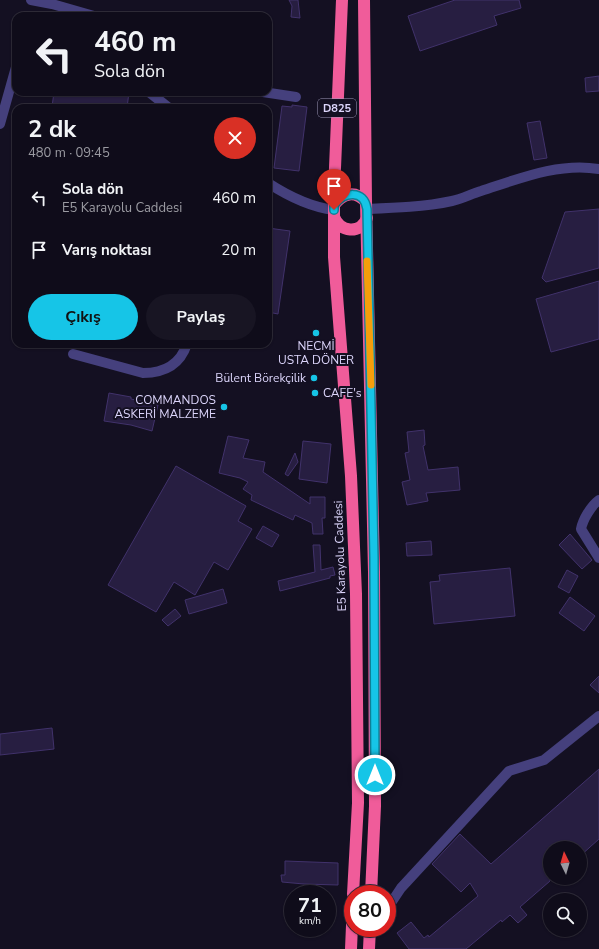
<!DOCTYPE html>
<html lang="tr">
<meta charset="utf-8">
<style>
body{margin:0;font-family:"Nunito Sans",sans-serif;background:#181523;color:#f1f3f6;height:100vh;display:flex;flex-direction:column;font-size:15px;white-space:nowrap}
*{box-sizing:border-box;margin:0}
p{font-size:13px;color:#9b9ba2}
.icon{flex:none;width:22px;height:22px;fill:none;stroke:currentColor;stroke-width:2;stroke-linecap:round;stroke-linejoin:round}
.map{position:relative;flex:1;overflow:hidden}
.sheet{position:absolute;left:12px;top:104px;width:260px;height:244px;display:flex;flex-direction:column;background:#0f0c1a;border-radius:12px;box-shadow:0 1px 3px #0004,0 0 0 1px #2f2c39}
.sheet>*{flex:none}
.top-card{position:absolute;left:12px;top:12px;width:260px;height:84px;border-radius:12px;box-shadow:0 1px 3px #0004,0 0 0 1px #2f2c39;background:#0f0c1a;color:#f1f3f6;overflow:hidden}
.needle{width:26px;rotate:355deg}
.tools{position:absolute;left:543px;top:841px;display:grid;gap:8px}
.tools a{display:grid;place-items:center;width:44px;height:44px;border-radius:50%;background:#0f0c1a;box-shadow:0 1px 3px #0004,0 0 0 1px #2f2c39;font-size:20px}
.speed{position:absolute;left:284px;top:885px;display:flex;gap:8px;font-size:20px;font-weight:700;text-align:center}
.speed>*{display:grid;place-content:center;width:52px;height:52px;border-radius:50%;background:#0f0c1a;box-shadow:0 1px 3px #0004,0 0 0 1px #2f2c39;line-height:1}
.speed small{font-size:10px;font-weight:400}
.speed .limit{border:6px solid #d22;background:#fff;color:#111}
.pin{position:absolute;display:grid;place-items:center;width:34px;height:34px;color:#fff;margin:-41px -17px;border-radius:50% 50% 50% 0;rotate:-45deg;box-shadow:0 0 4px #0007}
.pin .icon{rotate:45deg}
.me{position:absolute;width:44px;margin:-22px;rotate:0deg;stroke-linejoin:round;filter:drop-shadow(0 0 3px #0008)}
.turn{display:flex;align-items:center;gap:14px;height:84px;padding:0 16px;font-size:18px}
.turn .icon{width:52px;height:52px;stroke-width:2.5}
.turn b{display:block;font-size:28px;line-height:34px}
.round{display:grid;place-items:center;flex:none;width:42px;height:42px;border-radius:21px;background:#181523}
.head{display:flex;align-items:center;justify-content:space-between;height:68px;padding:0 16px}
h1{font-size:24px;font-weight:700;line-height:30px}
.button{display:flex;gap:8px;margin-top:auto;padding:8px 16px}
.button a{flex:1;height:46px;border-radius:24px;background:#16c5e7;color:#111;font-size:16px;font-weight:700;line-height:46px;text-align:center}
.button a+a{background:#181523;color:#f1f3f6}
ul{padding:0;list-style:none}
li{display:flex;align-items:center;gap:12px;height:52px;padding:0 16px}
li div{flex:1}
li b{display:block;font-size:15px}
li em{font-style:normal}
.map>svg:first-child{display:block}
.building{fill:#271e41;stroke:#41326b}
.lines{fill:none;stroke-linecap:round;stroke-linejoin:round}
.minor{stroke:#45407d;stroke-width:10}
.highway{stroke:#f05c9a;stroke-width:12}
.route-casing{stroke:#0e8096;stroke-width:10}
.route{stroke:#16c5e7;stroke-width:7}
.slow{stroke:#f59e0b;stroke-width:7}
.poi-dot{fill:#16c5e7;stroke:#141022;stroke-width:1.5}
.labels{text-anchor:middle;stroke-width:4;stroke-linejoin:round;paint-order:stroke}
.shield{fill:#141022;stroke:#a09aba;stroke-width:1}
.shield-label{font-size:11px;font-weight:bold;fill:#dcd5fb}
.poi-label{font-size:12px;fill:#dcd5fb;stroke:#141022;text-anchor:end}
.street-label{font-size:12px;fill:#dcd5fb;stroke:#141022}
</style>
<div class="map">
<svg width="599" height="949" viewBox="0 0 599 949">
<rect width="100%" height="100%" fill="#141022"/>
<g class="building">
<path d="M289,0H298L300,18L291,17L292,6Z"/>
<path d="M455,0H519L521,8L494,16L497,25L420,51L408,16Z"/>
<path d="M599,76V91L586,92L585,78Z"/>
<path d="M54,92H129L127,108L52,107Z"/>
<path d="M292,105L307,107L299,171L274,168L282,106L292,107Z"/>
<path d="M540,121L547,158L534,160L527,123Z"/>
<path d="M599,209V268L546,282L542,278L565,212Z"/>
<path d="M268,228L290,231L278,314L268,312Z"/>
<path d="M599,281V339L551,352L536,299Z"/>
<path d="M109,393L131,397V399L158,405L152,431L131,425L104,421Z"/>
<path d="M424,430L425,445L423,446L428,470L458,467L460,490L426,493L428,501L407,505L402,482L410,480L405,453L409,452L407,432Z"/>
<path d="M228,436L249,440L243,458L265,462L263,472L310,504V497H325V518H322L323,534H313L312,523L295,515L293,520L251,500L252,495L243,489L248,482L240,478L219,473Z"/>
<path d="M303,441L331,444L327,483L299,479Z"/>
<path d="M295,453L298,462L288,476L285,474Z"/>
<path d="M176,466L246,506L238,521L252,529L228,570L214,562L195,595L174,582L156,612L108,585Z"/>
<path d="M263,526L279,535L272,547L256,538Z"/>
<path d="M570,534L592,560L582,569L559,545Z"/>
<path d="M431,541L432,555L407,556L406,543Z"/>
<path d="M313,545H320L321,570L333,567L335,575L330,576V578L280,591L278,581L315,572Z"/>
<path d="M510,568L515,616L434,624L430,582L440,581L439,575Z"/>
<path d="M567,570L578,576L569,593L558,587Z"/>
<path d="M223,589L227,603L189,614L185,600Z"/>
<path d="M570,597L595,616L584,631L559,613Z"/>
<path d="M175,609L181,616L168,626L162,620Z"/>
<path d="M599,676V693L590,685Z"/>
<path d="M52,728L54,749L0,755V734Z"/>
<path d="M599,769V839L580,856V848H550V881L520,907L527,915L518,923L510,915L502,922L501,920L466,949H409L397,933L411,922L424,938L428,935L429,937L478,896L470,883L461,892L432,864L460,834L491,864Z"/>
<path d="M285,861L338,863V885L304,884L282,882L281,875H285Z"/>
</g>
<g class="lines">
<g class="minor">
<path d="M31,0L52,4L94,16"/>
<path d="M149,92L169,108"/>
<path d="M263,92L296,97"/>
<path d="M0,124L16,67"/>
<path d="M268,183C288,196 310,207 334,210"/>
<path d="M367,209C395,208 424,207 452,201C462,199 471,194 481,191C518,179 559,162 599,169"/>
<path d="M73,354L143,373C164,373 180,365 187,344"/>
<path d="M599,500C591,506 583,519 581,529L599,558"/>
<path d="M387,909L401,888L509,771L544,760L599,716"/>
</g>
<g class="highway">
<path d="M342,0L334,192V257L351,476L356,594L358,803L353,894"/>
<path d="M364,0L366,202L374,572L375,806L371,894"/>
<path d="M334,205C343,193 355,190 366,202"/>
<path d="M334,217C340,232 360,235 367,218"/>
<path d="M351,949L353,902"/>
<path d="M369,949L370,928"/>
</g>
</g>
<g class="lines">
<defs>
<path id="route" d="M334,210V205C344,192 364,189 367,209L374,558L375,775"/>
</defs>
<use href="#route" class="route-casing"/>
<use href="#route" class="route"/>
<path class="slow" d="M367,261L371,385"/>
</g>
<g class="poi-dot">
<circle cx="316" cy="333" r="4"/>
<circle cx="314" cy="378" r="4"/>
<circle cx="315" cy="393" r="4"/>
<circle cx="224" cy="407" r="4"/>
</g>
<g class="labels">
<rect class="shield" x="318" y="99" width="38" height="18" rx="3"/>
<g class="shield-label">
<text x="337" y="112">D825</text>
</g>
<g class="poi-label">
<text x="316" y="350" text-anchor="middle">NECMİ<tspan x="316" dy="14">USTA DÖNER</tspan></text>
<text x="306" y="382">Bülent Börekçilik</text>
<text x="323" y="397" text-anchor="start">CAFE's</text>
<text x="216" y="404">COMMANDOS<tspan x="216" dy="14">ASKERİ MALZEME</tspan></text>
</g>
<g class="street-label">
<text transform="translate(340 556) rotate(-92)" y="4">E5 Karayolu Caddesi</text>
</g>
</g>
</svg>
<div class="tools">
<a><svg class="needle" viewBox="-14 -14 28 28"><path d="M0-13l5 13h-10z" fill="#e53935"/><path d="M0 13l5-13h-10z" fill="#9b9ba2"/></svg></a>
<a><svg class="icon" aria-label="search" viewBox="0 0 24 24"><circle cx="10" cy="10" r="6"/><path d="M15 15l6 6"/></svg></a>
</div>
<div class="speed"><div>71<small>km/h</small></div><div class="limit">80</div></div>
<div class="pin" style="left:334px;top:210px;background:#d93025"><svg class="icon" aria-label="arrive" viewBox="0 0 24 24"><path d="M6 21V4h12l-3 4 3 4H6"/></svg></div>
<svg class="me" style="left:375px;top:775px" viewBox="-20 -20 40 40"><circle r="17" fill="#16c5e7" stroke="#fff" stroke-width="3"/><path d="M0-11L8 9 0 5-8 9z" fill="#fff"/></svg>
<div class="top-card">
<div class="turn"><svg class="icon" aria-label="left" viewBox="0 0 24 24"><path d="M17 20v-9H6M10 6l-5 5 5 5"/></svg><div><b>460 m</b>Sola dön</div></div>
</div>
<section class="sheet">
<div class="head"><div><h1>2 dk</h1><p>480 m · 09:45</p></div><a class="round" style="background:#d93025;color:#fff"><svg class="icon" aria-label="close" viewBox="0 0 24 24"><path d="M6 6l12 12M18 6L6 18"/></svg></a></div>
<ul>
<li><svg class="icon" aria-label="left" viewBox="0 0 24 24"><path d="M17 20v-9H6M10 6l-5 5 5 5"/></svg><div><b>Sola dön</b><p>E5 Karayolu Caddesi</p></div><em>460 m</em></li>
<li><svg class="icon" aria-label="arrive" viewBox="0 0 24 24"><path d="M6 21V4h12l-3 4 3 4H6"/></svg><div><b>Varış noktası</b></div><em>20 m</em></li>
</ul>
<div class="button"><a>Çıkış</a><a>Paylaş</a></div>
</section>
</div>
